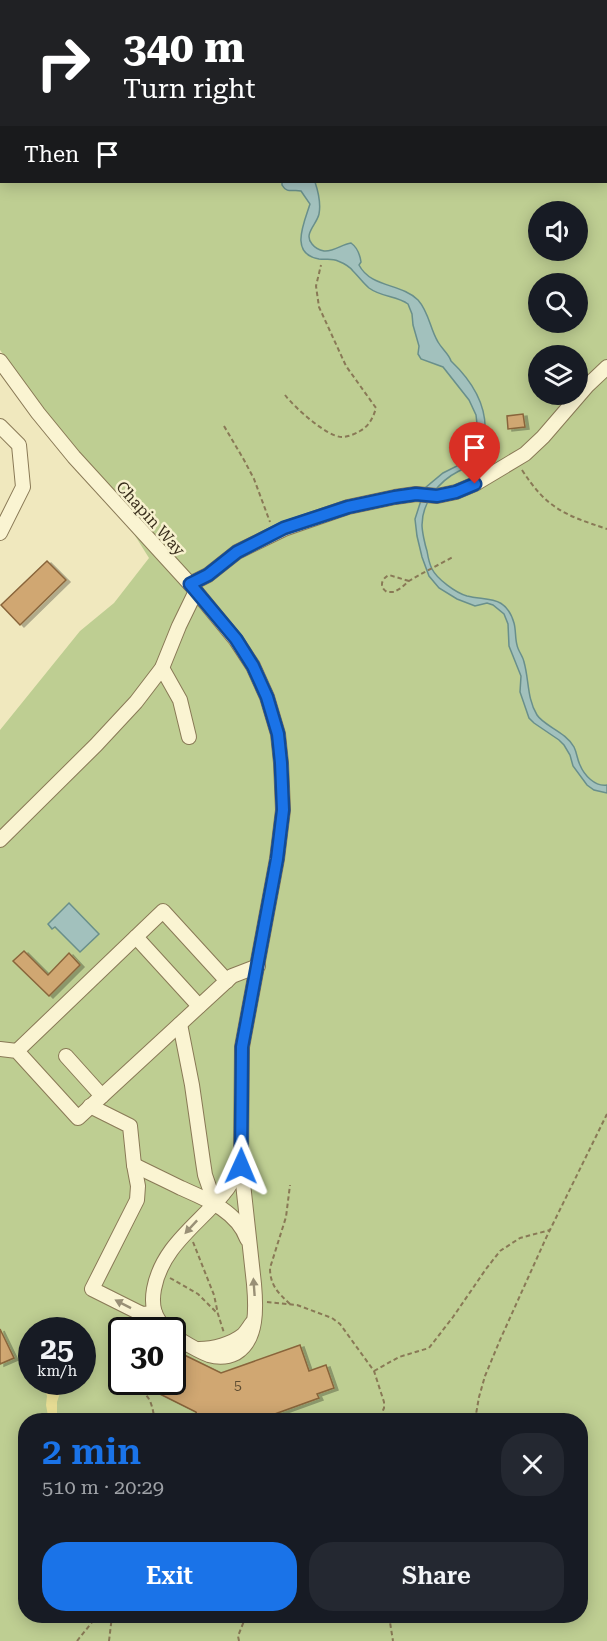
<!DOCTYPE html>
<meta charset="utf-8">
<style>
body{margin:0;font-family:"Roboto Serif",serif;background:#242831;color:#f1f3f6;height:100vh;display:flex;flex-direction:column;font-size:22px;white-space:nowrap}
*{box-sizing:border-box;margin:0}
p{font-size:20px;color:#9ea1a6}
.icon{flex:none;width:33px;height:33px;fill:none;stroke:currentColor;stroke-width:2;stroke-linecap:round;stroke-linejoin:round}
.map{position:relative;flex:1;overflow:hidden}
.sheet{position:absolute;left:18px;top:1413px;width:570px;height:210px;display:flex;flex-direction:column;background:#171b24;border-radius:24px;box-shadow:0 3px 15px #0003}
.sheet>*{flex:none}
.hud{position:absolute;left:0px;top:0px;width:608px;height:183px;box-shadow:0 3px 15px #0003;background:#202124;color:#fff;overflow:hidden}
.buttons{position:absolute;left:528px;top:201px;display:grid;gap:12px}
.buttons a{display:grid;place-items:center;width:60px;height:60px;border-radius:50%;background:#171b24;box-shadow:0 3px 15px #0003;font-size:30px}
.speed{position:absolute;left:18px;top:1317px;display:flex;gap:12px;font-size:30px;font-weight:700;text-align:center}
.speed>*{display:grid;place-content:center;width:78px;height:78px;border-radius:50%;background:#171b24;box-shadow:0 3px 15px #0003;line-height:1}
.speed small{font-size:15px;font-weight:400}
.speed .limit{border:3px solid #111;border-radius:9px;background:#fff;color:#111}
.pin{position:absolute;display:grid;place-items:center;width:51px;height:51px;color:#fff;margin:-62px -26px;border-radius:50% 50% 50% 0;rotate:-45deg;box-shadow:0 0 6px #0007}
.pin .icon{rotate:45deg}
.me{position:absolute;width:66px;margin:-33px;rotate:1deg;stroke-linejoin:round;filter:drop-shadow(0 0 4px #0008)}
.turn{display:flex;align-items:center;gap:21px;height:126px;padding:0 24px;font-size:27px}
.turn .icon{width:78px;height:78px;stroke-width:2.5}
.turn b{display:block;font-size:42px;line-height:51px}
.then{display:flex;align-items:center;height:57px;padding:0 24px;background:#0003;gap:12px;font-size:22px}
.round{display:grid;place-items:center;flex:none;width:63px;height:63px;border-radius:24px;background:#242831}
.headline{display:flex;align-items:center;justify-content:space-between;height:102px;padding:0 24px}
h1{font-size:36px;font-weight:600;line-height:45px;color:#1a73e8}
.primary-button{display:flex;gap:12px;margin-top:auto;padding:12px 24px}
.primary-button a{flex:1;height:69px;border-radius:24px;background:#1a73e8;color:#fff;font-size:24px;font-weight:600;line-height:69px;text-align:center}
.primary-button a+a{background:#242831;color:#f1f3f6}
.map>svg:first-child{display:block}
.green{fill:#bece92;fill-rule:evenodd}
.sand{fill:#eee499}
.water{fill:#a2c1bd;stroke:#698f8b;stroke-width:1.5}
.building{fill:#d0a772;stroke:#89653b;stroke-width:1.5;filter:url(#shadow)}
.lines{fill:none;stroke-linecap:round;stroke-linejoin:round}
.minor-casing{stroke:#897956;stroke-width:16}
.path{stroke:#897956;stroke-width:2;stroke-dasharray:4.5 3;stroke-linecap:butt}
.minor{stroke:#faf4d2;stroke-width:14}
.oneway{fill:#999076}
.route-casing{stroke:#114b97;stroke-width:15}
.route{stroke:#1a73e8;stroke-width:10}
.labels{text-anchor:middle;stroke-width:5;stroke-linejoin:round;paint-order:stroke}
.number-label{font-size:14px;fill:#5e4c31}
.street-label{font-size:16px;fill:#382d1b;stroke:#f7f1ce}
</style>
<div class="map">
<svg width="607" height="1641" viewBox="0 0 607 1641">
<defs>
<filter id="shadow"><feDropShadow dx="4" dy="2" stdDeviation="0" flood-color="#0004"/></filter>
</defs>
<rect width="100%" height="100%" fill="#f0e8be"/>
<path class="green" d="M0,0H484L486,1L2,2V182H606V82H607V1641H0V730L80,631L114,603L149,558L94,470L33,396L0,350ZM538,212H578V250H538ZM538,284H578V322H538ZM538,356H578V394H538ZM32,1330H82V1382H32ZM122,1330H172V1382H122ZM26,1420H580V1616H26Z"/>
<path class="sand" d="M42,1382H56L61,1390L57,1402V1413L55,1420H45L48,1416L46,1405L47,1396Z"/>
<g class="water">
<path d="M282,182H315C318,191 321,204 319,214C317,224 303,234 312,244C315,248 319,250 324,251C334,252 342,244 351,243C358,248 360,255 361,262L359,265C371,288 401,283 418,300C429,312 430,329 438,342C442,349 449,354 451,361C471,380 487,404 485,433C484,443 481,454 474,462C470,467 464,468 459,471C439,481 422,502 422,525C422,531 425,545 427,551C428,557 429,563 432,569C437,579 456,593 467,596C488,601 506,595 514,623C516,630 515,638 517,645C518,651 523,656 524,662C529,679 527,699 537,715C544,726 566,732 574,747C577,753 577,759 580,765C584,775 595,787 607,785V793L594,790L587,785L573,766L570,755L564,745L559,740L534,723L529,718L520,692L521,676L509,646L508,624L504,614L493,605L487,603L475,606L457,599L439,588L429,576L422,557L417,536L415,519L425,488L443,473L463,463L473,447L478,433L476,415L469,400L443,367L421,359L418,354L419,346L413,325L412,314L408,304C397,296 381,297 369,288C363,283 359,277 353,271C350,267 343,263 338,261C332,258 326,260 319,259C289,254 304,223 310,204L301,191C293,189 287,194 282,185Z"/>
<path d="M69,903L99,934L80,952L55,927L52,929L48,924Z"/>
</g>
<g class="building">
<path d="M523,414L525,427L508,429L507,416Z"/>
<path d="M47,561L66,580L20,625L1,605Z"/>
<path d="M24,951L48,975L69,953L80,965L49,996L13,961Z"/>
<path d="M0,1329L14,1358L0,1364Z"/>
<path d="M300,1345L309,1371L326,1365L334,1388L317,1394L319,1398L272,1415L274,1420H199L196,1412L136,1382H172V1349L221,1373Z"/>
</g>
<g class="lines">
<defs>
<g id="minor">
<path d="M497,0L499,2"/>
<path d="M606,75H607"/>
<path d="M0,361L38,413L74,457L190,584L236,640L253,666L267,697L278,734L281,763L283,810L277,859L242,1047L241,1165L254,1284C256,1306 258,1340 236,1353C228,1357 219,1358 209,1355C197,1351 184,1342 172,1335"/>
<path d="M0,426L19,445L23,487L0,533"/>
<path d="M190,584L208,575L237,552L284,529L348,507L395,497L416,494L437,496L456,492L475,484L525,454L543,437L587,386L607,367"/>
<path d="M162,668L180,700L189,737"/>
<path d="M0,840L96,745L136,702L162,668L179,626L196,591"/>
<path d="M136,937L199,1006"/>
<path d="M180,1024L192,1085L203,1162L205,1175L215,1204"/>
<path d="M0,1049L17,1051L78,1118L232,976L258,966"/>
<path d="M17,1051L163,911L227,981"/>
<path d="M66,1056L102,1096"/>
<path d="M90,1106L130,1126L134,1165L138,1186L137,1200L92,1289L142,1314L155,1313"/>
<path d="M134,1165C150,1173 165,1180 181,1188C206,1199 237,1211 247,1239"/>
<path d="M167,1330C154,1318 151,1306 154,1289C162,1246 199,1224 224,1193C231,1185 236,1175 241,1165"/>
<path d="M199,1349C213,1349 232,1344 243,1335C246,1332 249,1327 252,1323"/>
</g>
</defs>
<use href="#minor" class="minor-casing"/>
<g class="path">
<path d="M0,67L2,70"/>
<path d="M285,395C294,407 327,437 342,437C348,437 355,434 360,431C369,426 373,418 376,408L346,366L319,307L316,286L321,265"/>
<path d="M224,426L244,460L254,479L270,522"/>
<path d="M522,470C547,509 565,515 607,529"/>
<path d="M409,581L389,575C381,579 379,587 387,592H394L401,588L409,581L421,574L453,557"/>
<path d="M193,1242L214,1295L218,1314L224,1333"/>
<path d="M170,1278L198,1294L218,1314"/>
<path d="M267,1302L297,1305L332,1318L340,1324L374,1371L384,1402V1408L379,1420"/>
<path d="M290,1304C278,1293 270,1285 270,1268L286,1217L290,1185"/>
<path d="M374,1371L399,1357L429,1348L453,1317L486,1269L500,1251L520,1238L550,1230"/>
<path d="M129,1382C135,1390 136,1389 144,1394C152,1398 153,1413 155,1420"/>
<path d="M475,1420L479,1397L485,1376L500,1340L546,1238L607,1114"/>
<path d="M389,1616L393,1641"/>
<path d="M77,1641L97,1616"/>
<path d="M109,1641L112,1616"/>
<path d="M239,1641L238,1636L246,1616"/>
</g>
<use href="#minor" class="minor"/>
</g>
<defs><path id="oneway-solid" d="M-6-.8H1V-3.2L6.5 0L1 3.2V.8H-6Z" transform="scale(1.5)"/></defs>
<g class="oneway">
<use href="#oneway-solid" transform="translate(191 1227) rotate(133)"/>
<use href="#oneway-solid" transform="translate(254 1287) rotate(-94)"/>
<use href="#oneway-solid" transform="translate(123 1304) rotate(-153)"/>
</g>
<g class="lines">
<defs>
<path id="route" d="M241,1166L242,1047L277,859L283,810L281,763L278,734L267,697L253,666L236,639L190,584L208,575L237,552L284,528L348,507L395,497L416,494L437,496L456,492L475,484"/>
</defs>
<use href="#route" class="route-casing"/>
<use href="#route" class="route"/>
</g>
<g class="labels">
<g class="number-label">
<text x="238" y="1390">5</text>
</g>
<g class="street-label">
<text transform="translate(151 518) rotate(48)" y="6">Chapin Way</text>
</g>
</g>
</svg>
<div class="buttons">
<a><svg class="icon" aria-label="sound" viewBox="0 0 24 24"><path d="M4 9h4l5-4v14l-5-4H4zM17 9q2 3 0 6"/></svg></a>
<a><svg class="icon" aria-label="search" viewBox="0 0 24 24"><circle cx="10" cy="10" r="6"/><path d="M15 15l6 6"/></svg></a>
<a><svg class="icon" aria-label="layers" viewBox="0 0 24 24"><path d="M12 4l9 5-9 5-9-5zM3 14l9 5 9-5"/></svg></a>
</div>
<div class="speed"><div>25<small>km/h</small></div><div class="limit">30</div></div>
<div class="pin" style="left:475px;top:484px;background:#d93025"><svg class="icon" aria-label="arrive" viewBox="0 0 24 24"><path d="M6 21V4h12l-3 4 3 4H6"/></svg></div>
<svg class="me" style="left:241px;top:1166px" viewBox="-20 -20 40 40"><path d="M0-17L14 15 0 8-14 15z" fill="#1a73e8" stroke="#fff" stroke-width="4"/></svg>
<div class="hud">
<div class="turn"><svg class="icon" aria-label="right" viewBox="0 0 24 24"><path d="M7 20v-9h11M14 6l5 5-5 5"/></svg><div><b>340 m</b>Turn right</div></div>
<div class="then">Then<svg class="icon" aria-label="arrive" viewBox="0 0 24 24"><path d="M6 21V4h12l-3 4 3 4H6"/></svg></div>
</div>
<section class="sheet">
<div class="headline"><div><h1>2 min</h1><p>510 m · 20:29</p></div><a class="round"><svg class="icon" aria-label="close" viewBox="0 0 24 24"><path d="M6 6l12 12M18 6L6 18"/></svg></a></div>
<div class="primary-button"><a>Exit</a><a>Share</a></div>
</section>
</div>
